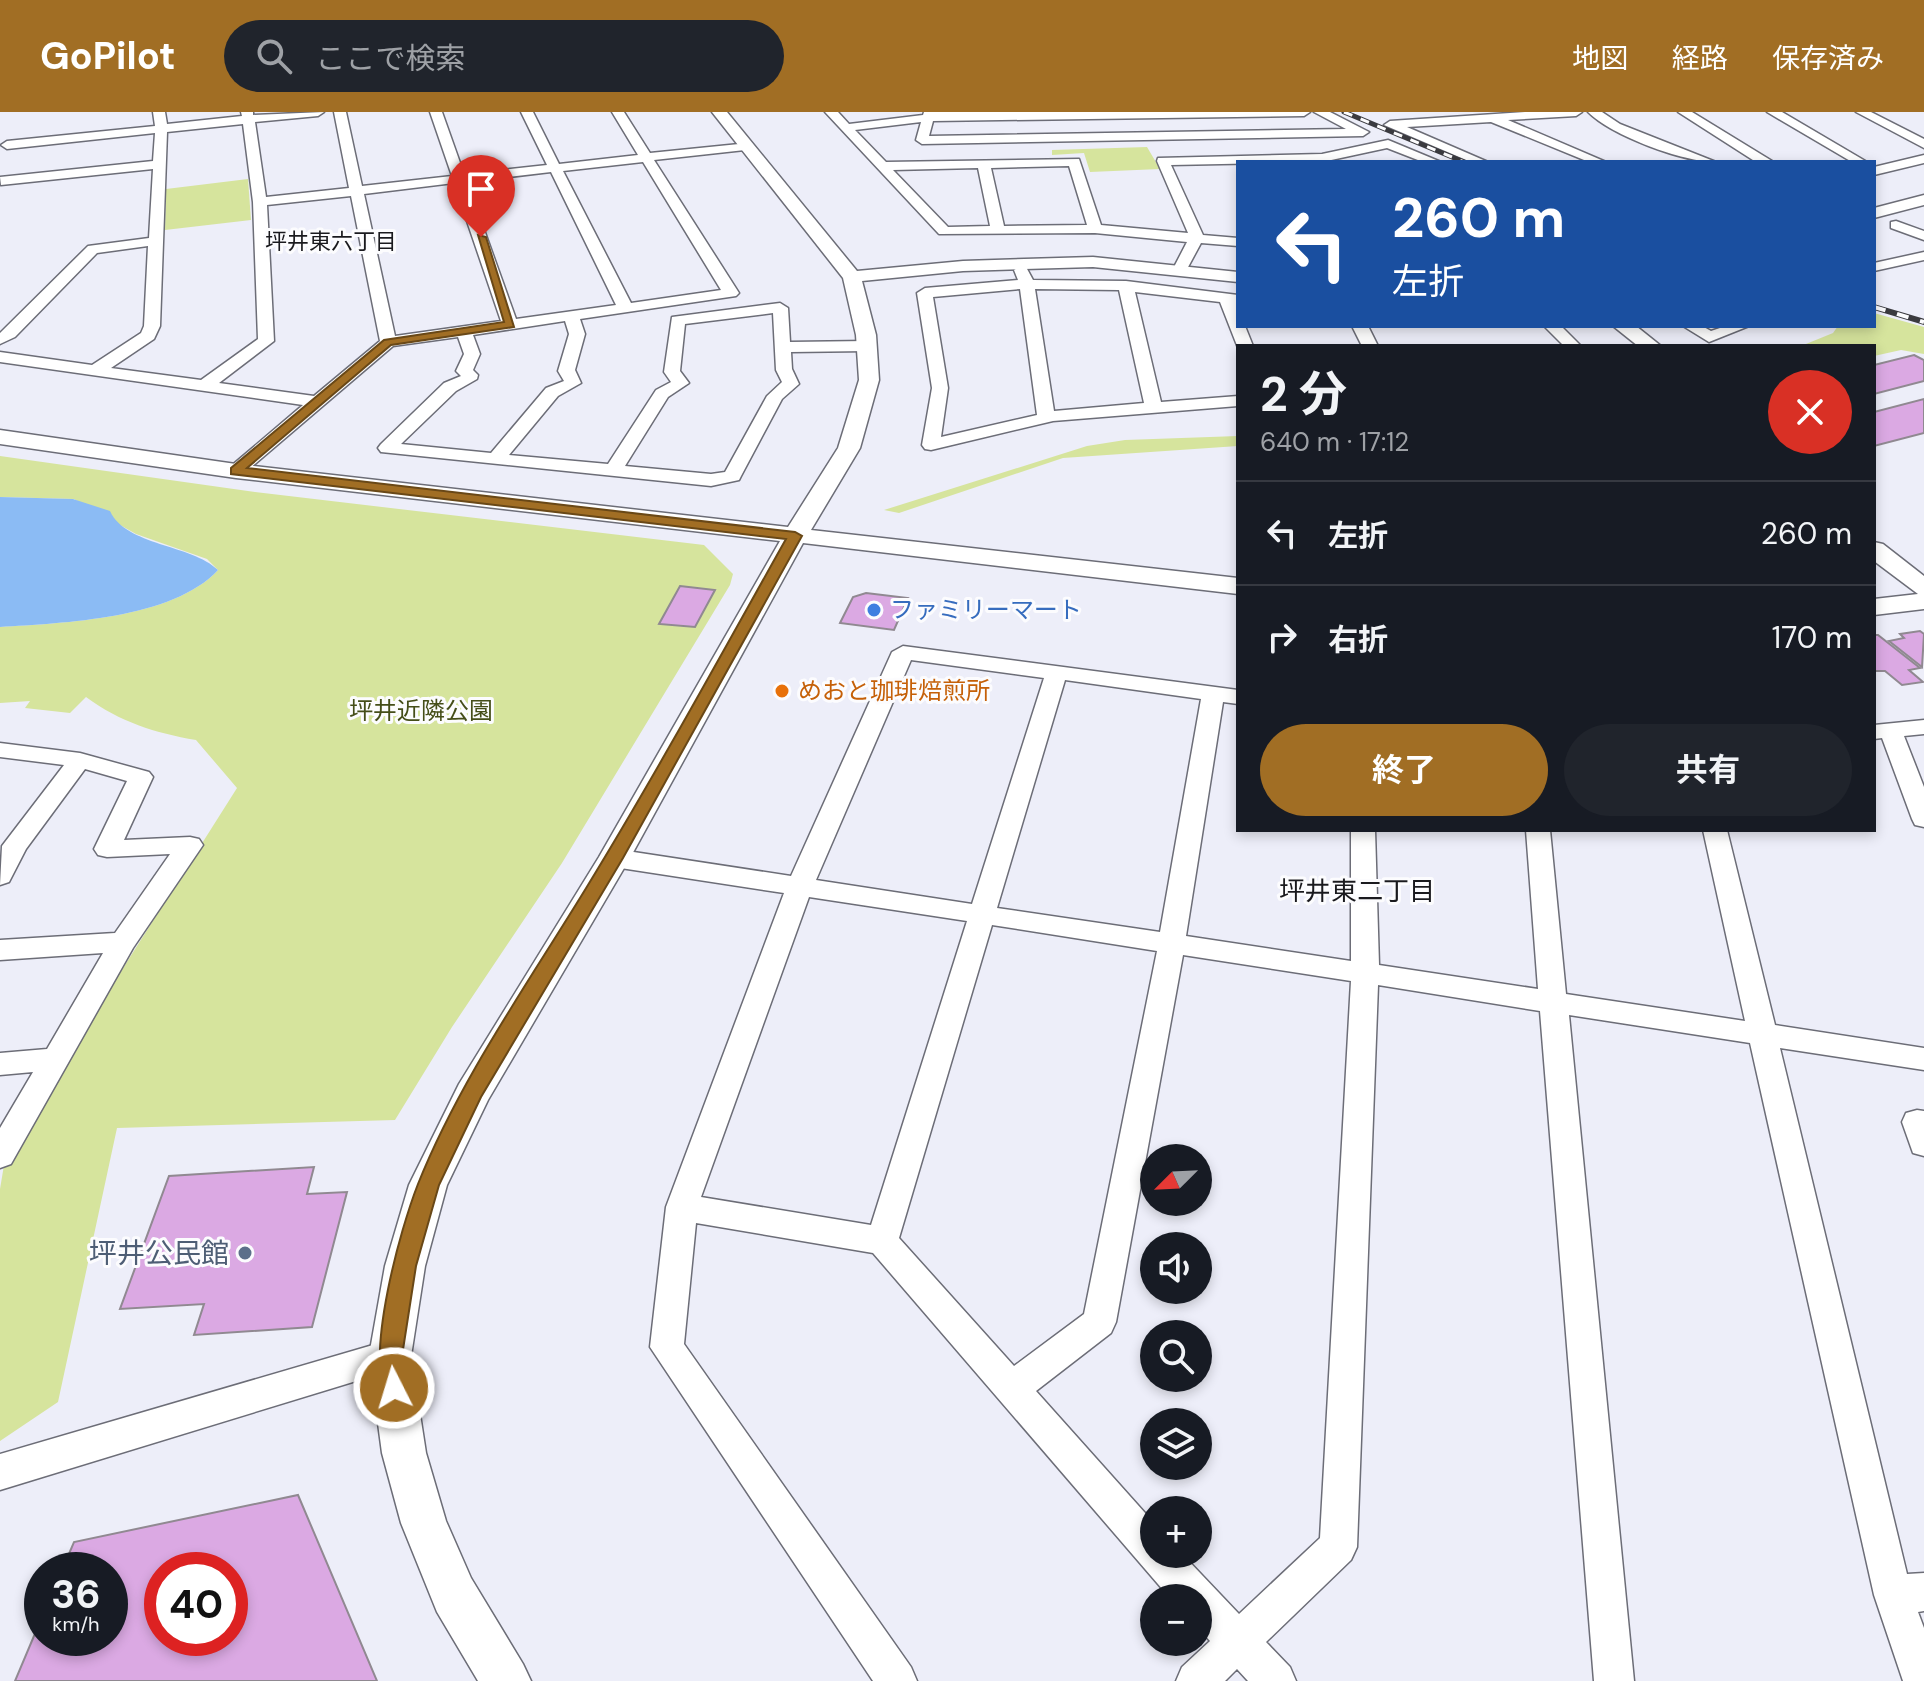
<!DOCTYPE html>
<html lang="ja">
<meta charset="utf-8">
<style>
body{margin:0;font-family:"DM Sans","Noto Sans JP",sans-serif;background:#20242c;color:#f1f3f6;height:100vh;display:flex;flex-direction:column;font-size:30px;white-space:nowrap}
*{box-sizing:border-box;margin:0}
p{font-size:26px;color:#9ea1a6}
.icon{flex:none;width:44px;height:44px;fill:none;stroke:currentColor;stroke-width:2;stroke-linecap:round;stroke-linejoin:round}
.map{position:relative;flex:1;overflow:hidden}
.details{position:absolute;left:1236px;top:232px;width:640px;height:488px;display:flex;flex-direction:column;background:#171b24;border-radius:0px;box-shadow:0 4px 12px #0003}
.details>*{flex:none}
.banner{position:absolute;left:1236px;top:48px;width:640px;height:168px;border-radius:0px;box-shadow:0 4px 12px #0003;background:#1a4fa0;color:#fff;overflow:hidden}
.needle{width:52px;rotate:246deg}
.fabs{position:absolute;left:1140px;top:1032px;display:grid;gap:16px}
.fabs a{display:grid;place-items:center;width:72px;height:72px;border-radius:50%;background:#171b24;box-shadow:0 4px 12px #0003;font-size:40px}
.speed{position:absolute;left:24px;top:1440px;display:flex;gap:16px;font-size:40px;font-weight:700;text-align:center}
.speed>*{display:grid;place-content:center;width:104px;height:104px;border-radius:50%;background:#171b24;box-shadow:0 4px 12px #0003;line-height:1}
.speed small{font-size:20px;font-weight:400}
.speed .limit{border:12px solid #d22;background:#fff;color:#111}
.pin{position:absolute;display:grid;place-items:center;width:68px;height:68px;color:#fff;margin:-82px -34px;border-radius:50% 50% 50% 0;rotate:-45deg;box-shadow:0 0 8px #0007}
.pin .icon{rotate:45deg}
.me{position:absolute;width:88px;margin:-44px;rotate:355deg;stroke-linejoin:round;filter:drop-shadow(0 0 6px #0008)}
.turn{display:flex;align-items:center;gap:28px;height:168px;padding:0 24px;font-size:36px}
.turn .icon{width:104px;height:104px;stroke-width:2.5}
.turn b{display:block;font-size:56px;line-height:68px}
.round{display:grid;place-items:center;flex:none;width:84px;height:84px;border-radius:42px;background:#20242c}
.headline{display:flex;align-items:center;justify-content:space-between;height:136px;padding:0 24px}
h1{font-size:48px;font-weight:700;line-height:60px}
.button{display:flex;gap:16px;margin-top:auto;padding:16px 24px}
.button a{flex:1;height:92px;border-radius:48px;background:#a16e24;color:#fff;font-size:32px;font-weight:700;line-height:92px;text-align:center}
.button a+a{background:#20242c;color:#f1f3f6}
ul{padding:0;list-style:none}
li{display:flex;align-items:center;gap:24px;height:104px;padding:0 24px;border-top:2px solid #363941}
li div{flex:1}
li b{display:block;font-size:30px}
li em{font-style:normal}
header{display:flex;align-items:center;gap:48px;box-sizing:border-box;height:112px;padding:0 40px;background:#a16e24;color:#fff}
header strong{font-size:38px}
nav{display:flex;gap:44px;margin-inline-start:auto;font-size:28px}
.search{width:560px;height:72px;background:#20242c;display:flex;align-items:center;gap:20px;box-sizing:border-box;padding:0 28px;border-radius:44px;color:#9ea1a6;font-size:30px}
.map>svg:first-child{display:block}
.green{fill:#d6e49d}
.water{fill:#8bbbf4}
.building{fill:#dba9e3;stroke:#908991;stroke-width:2;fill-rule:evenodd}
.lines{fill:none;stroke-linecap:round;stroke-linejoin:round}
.minor-casing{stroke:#6c6d77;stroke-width:3}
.tertiary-casing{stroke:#6c6d77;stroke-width:3}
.minor{fill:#fff;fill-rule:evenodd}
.tertiary{fill:#fff;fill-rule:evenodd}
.rail-far1-casing{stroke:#3a3a3f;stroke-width:5}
.rail-casing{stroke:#3a3a3f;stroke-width:6}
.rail-far1{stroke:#fcfcfe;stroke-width:3;stroke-dasharray:9;stroke-linecap:butt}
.rail{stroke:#fcfcfe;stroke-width:4;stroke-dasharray:12;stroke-linecap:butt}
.route{fill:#a16e24;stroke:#694817;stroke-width:2}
.shop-dot{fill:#3f7fe0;stroke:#fcfcfe;stroke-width:3}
.food-dot{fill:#e8710a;stroke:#fcfcfe;stroke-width:3}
.service-dot{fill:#5c6f8a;stroke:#fcfcfe;stroke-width:3}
.labels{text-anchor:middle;stroke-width:6;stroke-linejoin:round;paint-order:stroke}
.far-neighbourhood-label{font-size:22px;fill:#1a1a1e;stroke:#fcfcfe}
.shop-label{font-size:24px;fill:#366cbe;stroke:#fcfcfe;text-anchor:start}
.food-label{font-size:24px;fill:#c56008;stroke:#fcfcfe;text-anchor:start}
.park-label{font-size:24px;fill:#454e19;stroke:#fcfcfe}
.neighbourhood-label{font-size:26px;fill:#1a1a1e;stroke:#fcfcfe}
.near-service-label{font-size:28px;fill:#4e5e75;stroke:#fcfcfe;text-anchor:end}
</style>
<header>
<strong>GoPilot</strong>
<div class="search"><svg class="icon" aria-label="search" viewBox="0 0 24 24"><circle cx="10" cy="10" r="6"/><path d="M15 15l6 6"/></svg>ここで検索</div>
<nav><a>地図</a><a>経路</a><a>保存済み</a></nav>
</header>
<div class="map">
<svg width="1924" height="1569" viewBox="0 0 1924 1569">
<rect width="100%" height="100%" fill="#edeef9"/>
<g class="green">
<path d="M1147,35L1160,57L1090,60L1084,41L1052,43V38Z"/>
<path d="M248,67L251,108L165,118L166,77Z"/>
<path d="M1874,201L1924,215V242L1901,238L1874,244V234H1801L1833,221L1838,214H1874Z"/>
<path d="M1238,324V334L1063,346L899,401L884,398L1087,334L1125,328Z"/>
<path d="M0,344L255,380L704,433L733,462L730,473L562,751L452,915L395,1008L117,1016L58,1290L0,1329V1077L6,1041L237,676L196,628C155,621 120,610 86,585L70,601L25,596L30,589L0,591V515C63,511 173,507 218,458L207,447L136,422L74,387L0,385Z"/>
</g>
<path class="water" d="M0,385L73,387L110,399C126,434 191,432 218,458C173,507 63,511 0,515Z"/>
<g class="building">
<path d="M1914,243L1924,248V269L1874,282V253Z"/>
<path d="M1924,287V321L1874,334V300Z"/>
<path d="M680,474L715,478L695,515L659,512Z"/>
<path d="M866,481L908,486L894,518L840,511L853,485Z"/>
<path d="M1920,519L1924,522L1922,555L1889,529L1904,526L1900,522Z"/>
<path d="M1874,523H1878L1920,556L1909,558L1923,570L1902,573L1885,559H1874Z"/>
<path d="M314,1055L307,1082L347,1080L312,1215L194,1223L204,1192L120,1197L169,1064Z"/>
<path d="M298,1383L377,1569H15L42,1505V1526H110V1458H62L74,1430ZM162,1458H230V1526H162Z"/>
</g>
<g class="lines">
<defs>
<g id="minor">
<path d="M153,0H165L167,12L242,4L241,0H253V3L324,0L318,4L255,10L266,85L349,76L334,0H346L362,74L452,64L430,0H442L464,62L547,53L521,0H533L559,52L638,43L612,0H624L650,41L749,31V37L745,38L654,48L739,181L736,184L580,207L585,222L575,258L581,271L558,284L509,343L608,352L656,278L671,270L664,260L672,205L780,191L788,196L790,230L867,229L875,234L867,239L791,240L792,257L799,272L782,287L741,364L739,368L711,374L381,340L378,336L381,332L444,271L461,264L456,259L464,242L458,225L393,234L242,363H230L227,359L230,355L303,293L0,250V240L92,253L141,221L144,214L148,134L97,141L15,225L0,232V221L88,134L149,126L153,57L1,73L0,65L153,49L155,21L7,37L1,33L7,29L155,14ZM243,12L253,90L258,227L201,268L111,256L154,227L160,214L167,20ZM643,50L721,178L631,191L563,59ZM551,60L616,193L516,207L467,70ZM454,71L501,209L395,224L364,82ZM351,84L380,229L314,284L219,271L274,229L267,93ZM773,201L776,258L782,270L767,284L725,360L711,362L625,354L668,285L689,271L680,259L685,212ZM565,209L569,222L558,259L564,269L546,276L491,341L401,332L456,279L477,267L478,263L473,258L480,242L473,223Z"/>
<path d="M825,0H838L849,12L923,3L924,0H1310L1304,4L933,9L929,24L1346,17L1314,0H1330L1369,20L1363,24L922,32L916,28L921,10L855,18L886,50L1079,47L1101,113L1188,121L1157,49L1158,46L1322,42L1388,28L1441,50H1423L1387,36L1322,50L1171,53L1203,123L1238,126V134L1201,131L1187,157L1180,161L1173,157L1187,130L1095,121L939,122ZM1069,54L1087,113L1004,114L991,56ZM978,56L990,114L948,115L893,58Z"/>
<path d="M1525,0H1582L1576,4L1508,8L1606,50H1589L1491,10L1407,15L1488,50H1471L1384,13L1390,9Z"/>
<path d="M1588,0H1602L1620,12L1716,50C1683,50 1612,24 1588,0Z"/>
<path d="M1678,0H1692L1772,49L1756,50Z"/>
<path d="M1767,0H1782L1867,50H1852Z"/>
<path d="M1856,0H1871L1924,27V36Z"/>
<path d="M1924,43V51L1874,63V55Z"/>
<path d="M1896,109L1924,119V128L1891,116V110Z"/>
<path d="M1924,140V148L1874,159V151Z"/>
<path d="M1021,154L1026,155L1033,168L1126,169L1238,183V214H1245L1253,234L1238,236L1220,190L1135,180L1161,290L1238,284V294L1053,309L931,338L925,337L922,333L932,276L917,181L925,176L1018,168L1014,158ZM1020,177L1037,303L941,325L948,276L933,185ZM1035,177L1119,178L1144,291L1054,299Z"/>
<path d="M1352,214H1368L1378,234H1362Z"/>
<path d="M1544,214H1561L1581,234H1564Z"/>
<path d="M1683,214H1702L1711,219L1726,214H1749L1709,230Z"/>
<path d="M903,534L1238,578V592L1223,590L1186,824L1351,849V718H1375L1379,853L1538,877L1526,718H1550L1566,882L1745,909L1703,718H1727L1775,913L1924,936V958L1780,936L1907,1462L1924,1461V1499L1918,1500L1924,1516V1569H1903L1874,1483L1750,931L1569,903L1634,1569H1594L1540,899L1378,873L1357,1435L1351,1448L1266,1530L1290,1555L1296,1569H1248L1237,1557L1225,1569H1176L1182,1555L1210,1529L1198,1516V1486H1170L873,1141L696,1111L684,1232L911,1555L917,1569H873L650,1235L666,1095L784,781L614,755L605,752L601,746L605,740L614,737L791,764L892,540ZM911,548L1044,566L972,792L816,768ZM1065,568L1201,587L1160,820L997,796ZM809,785L967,809L871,1113L701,1085ZM992,813L1157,839L1084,1202L1014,1254L899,1126ZM1183,843L1351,869L1320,1426L1239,1502L1182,1442H1154V1411L1036,1279L1111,1221L1116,1210Z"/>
<path d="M1924,608V622L1904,624L1924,675V715L1915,713L1912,707L1882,626L1874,627V613Z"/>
<path d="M0,631L80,641L149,660L153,665L124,728L190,725L199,727L203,733L133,836L11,1052L0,1056V1016L33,960L0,963V941L47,937L103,841L0,848V828L115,821L170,742L107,745L98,743L94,737L127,669L85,657L26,737L9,770L0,773L2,734L64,653L0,645Z"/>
<path d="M1917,998L1924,999V1044L1913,1041L1902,1010L1906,1001Z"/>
<path d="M390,1228L402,1233L407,1244L402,1255L0,1378V1342Z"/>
</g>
<g id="tertiary">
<path d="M712,0H727L857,159L963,149L1093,145L1238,160V170L1093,155L963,159L862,169L876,223L879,268L860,336L811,418L1238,466V482L803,431L630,746L488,988L447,1073L425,1154L411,1244L426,1341L446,1409L471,1466L523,1552L531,1569H478L437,1500L401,1411L382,1341L369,1244L385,1154L409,1073L459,972L599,745L780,429L236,366L0,332V318L236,352L788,415L838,336L859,268L856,223L843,166Z"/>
<path d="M1924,83V93L1874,106V96Z"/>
<path d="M1613,214H1636L1661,234H1638Z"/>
<path d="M1874,430L1883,432L1924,464V497L1874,503V487L1918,482L1874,449Z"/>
</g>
</defs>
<use href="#minor" class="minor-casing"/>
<use href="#tertiary" class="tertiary-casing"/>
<use href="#minor" class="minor"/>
<use href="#tertiary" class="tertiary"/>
<defs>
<path id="rail-far1" d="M1344,0L1464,50"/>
<path id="rail" d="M1874,195L1924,210"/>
</defs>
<use href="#rail-far1" class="rail-far1-casing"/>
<use href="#rail" class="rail-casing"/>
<use href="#rail-far1" class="rail-far1"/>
<use href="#rail" class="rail"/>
</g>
<path class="route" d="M478,123L486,125L514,215L391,233L247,356L795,420L802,424L623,746L481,985L439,1073L416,1154L402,1244L407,1276L403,1284L394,1287L386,1284C366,1240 400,1118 418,1072C460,967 529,870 588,773C657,660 721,543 786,427L231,362V356L384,228L504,210Z"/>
<circle class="shop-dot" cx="874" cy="498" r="8"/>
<circle class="food-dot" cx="782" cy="579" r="8"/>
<circle class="service-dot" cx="245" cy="1141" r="8"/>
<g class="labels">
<g class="far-neighbourhood-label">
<text x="331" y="137">坪井東六丁目</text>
</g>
<g class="shop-label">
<text x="890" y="506">ファミリーマート</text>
</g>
<g class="food-label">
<text x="798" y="587">めおと珈琲焙煎所</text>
</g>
<g class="park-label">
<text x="421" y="607">坪井近隣公園</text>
</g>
<g class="neighbourhood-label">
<text x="1357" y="788">坪井東二丁目</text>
</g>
<g class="near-service-label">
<text x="229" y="1151">坪井公民館</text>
</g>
</g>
</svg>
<div class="fabs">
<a><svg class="needle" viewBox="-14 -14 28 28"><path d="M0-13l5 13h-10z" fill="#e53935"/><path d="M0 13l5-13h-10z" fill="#9ea1a6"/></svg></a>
<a><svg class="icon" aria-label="sound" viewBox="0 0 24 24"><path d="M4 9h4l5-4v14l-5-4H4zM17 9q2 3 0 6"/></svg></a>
<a><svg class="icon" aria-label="search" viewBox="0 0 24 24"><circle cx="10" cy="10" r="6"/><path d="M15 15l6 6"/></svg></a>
<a><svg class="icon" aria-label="layers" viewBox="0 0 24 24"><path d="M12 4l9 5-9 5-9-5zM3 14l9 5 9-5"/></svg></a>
<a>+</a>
<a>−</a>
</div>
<div class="speed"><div>36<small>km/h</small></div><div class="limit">40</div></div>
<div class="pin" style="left:481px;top:125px;background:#d93025"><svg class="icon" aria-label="arrive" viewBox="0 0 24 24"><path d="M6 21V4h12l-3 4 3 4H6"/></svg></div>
<svg class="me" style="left:394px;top:1276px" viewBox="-20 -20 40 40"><circle r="17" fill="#a16e24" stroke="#fff" stroke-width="3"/><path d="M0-11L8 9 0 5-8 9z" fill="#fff"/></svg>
<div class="banner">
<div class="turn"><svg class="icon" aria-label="left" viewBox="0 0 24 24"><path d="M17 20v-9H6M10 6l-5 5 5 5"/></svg><div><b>260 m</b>左折</div></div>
</div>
<section class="details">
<div class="headline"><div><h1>2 分</h1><p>640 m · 17:12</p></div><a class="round" style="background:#d93025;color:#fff"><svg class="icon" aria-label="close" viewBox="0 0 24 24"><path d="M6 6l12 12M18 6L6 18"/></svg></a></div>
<ul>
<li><svg class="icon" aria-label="left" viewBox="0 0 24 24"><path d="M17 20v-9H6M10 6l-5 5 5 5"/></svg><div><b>左折</b></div><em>260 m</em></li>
<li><svg class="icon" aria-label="right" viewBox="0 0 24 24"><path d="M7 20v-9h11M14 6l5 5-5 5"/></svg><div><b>右折</b></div><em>170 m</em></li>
</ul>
<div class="button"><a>終了</a><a>共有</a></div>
</section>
</div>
